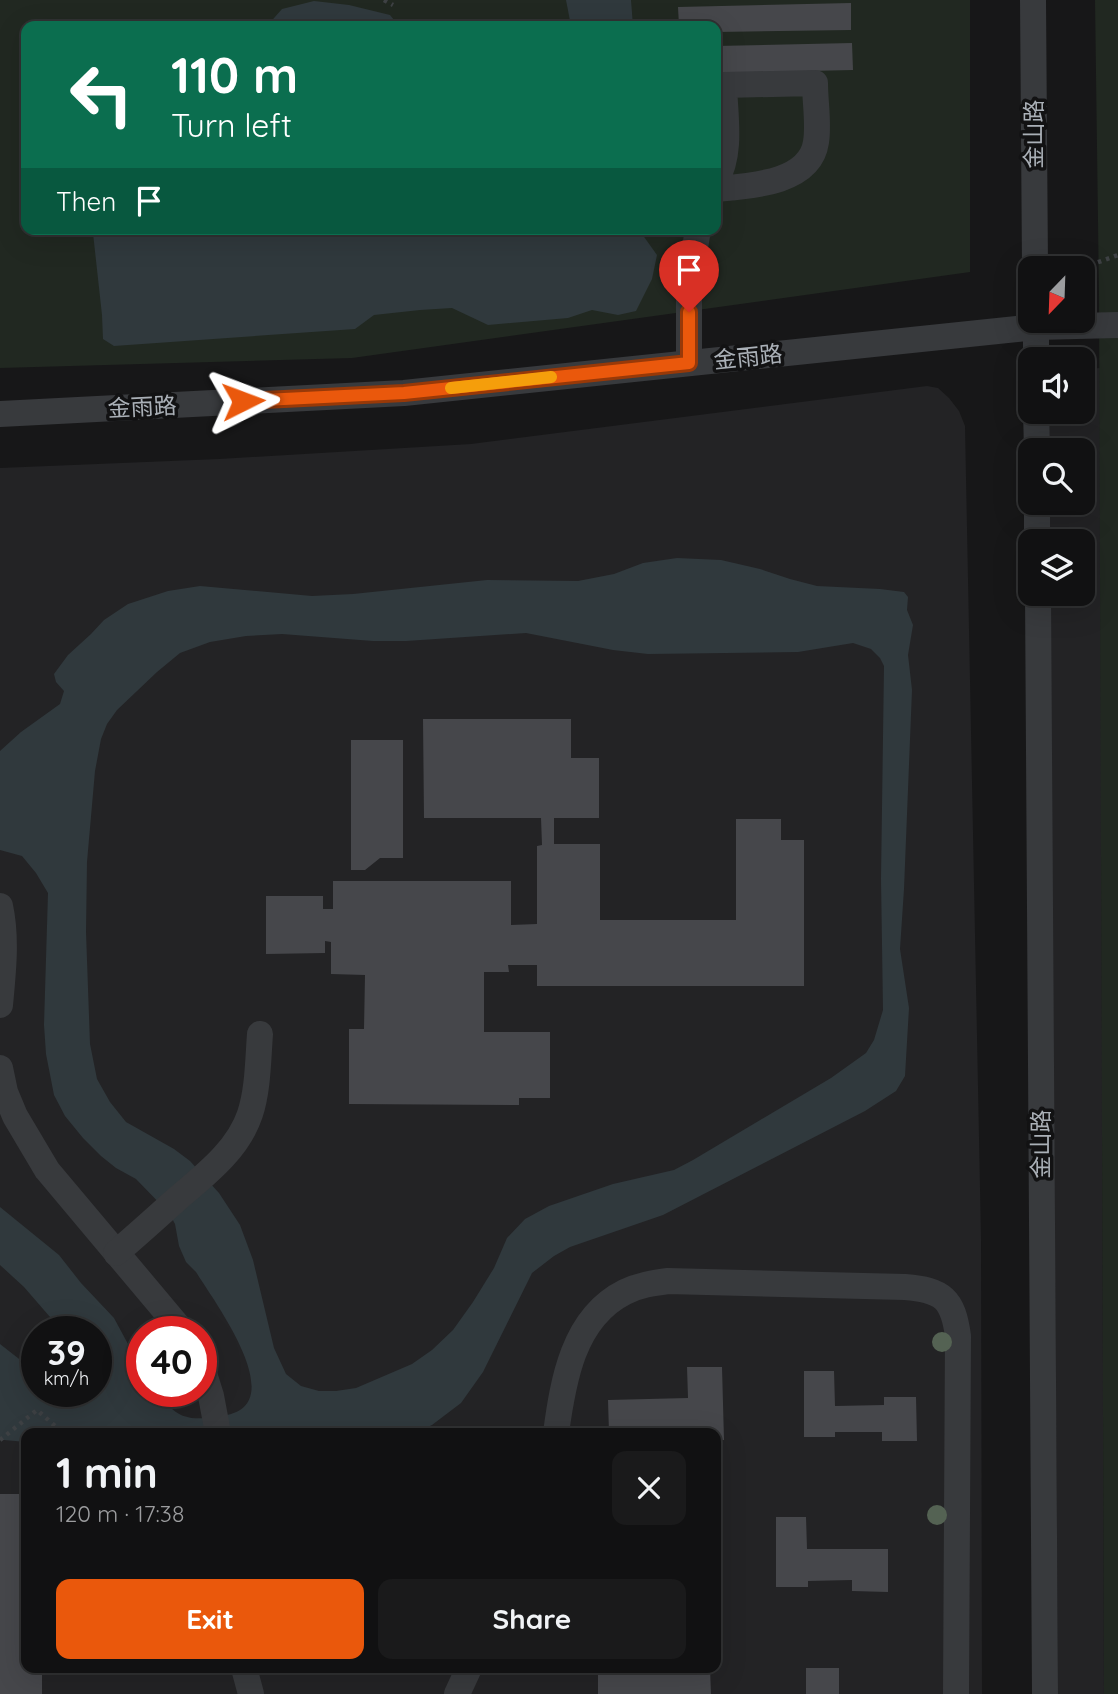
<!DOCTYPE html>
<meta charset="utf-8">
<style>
body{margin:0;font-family:Quicksand,"Noto Sans SC",sans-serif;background:#1a1a1b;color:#f1f3f6;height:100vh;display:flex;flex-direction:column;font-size:26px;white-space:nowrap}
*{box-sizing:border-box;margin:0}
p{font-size:23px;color:#9c9d9f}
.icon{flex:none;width:38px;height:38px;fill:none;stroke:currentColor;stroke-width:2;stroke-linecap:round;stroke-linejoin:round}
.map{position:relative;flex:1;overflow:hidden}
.side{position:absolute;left:21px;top:1428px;width:700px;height:245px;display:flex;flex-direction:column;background:#111112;border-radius:14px;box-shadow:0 7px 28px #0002,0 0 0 2px #303132}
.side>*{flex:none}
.banner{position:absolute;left:21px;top:21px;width:700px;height:214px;border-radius:14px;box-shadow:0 7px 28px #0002,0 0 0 2px #303132;background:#0b6e4f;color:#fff;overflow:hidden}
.needle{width:46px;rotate:203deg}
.fabs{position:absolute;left:1018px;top:256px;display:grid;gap:14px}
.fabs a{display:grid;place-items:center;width:77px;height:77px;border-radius:14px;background:#111112;box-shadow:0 7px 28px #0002,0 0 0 2px #303132;font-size:35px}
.speed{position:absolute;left:21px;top:1316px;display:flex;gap:14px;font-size:35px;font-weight:700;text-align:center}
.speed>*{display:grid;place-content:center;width:91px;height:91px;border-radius:50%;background:#111112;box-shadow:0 7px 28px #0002,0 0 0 2px #303132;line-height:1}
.speed small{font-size:18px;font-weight:400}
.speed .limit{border:10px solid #d22;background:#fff;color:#111}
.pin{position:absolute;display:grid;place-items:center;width:60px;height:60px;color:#fff;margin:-72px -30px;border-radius:50% 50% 50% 0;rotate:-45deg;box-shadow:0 0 7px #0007}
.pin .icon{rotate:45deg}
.me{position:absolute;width:77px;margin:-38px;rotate:87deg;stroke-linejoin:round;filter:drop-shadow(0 0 5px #0008)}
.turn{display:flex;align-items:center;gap:24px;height:147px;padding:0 35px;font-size:32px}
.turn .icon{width:91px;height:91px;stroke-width:2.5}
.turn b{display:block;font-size:49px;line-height:60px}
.then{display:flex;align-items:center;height:66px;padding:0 35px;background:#0003;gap:14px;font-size:26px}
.round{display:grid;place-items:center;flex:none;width:74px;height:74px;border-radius:14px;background:#1a1a1b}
.summary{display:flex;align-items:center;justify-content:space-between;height:119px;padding:0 35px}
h1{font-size:42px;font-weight:800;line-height:52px}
.cta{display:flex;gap:14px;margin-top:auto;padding:14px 35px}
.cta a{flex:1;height:80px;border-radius:14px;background:#ea580c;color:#fff;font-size:28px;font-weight:800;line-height:80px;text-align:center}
.cta a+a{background:#1a1a1b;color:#f1f3f6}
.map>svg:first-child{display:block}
.built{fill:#232325;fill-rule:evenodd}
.green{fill:#212821;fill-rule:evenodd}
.water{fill:#30393d;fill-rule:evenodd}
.building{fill:#46474b}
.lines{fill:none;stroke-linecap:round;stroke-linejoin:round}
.path{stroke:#3e4144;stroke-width:4.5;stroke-dasharray:3.5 5;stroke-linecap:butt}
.minor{stroke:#383a3d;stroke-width:26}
.tree{fill:#546253}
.route-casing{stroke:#983908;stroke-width:18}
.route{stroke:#ea580c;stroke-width:12}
.slow{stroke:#f59e0b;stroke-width:12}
.labels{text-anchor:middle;stroke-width:7;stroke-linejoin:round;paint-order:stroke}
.street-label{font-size:23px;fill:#aab0b7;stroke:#121213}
</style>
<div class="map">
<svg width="1118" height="1694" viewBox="0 0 1118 1694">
<rect width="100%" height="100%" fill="#171718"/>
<g class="built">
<path d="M1100,368L1104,1694H1058L1050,593H1083V541H1050L1049,502H1083V450H1049V411H1083V369Z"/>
<path d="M927,386L938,388L949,398L959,411L965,426L981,1239L982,1694H0V468L219,459L471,444ZM37,1332H96V1391H37ZM142,1332H201V1391H142ZM26,1433H716V1668H26Z"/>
</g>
<g class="green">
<path d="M0,0H970V272L352,358L0,368ZM26,26H716V229H26Z"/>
<path d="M1095,0H1118V1694H1104L1099,295Z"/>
</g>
<g class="water">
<path d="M566,0H631L633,26H571Z"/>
<path d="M314,1L349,5L390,15L399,26H267L282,9Z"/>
<path d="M57,229H157L171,235L197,236L201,229H533L539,232L560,229H636L642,234L657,255L652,279L636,311L618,315L592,310L568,318L488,325L452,308L420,310L374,315L355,329L114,346L103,339L102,315L93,233Z"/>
<path d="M677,558L721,560L760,569L790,579L817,586L880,589L904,592L908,597L907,610L913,625L908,655L912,690L904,889L900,949L909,1008L905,1076L896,1091L865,1111L663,1215L570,1247L554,1256L532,1273L483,1372L461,1403L432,1425L415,1433H26V1442L4,1440L0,1438V1344L37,1373V1391H60L80,1400L88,1401L95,1397L103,1387L105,1377L103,1365L96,1360V1332H63L24,1287L0,1265V1207L59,1255L81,1283L114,1318L142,1370V1391H154C175,1413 181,1422 214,1417C222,1416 232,1415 240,1410C278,1386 212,1298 196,1272L186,1262L179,1246L175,1224L169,1213L136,1179L116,1168L101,1156L83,1138L65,1116L54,1095L46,1054L44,1025L48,893L36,873L22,856L0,850V751L21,732L60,704L64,691L56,682L54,674L68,655L91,634L104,620L128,604L168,591L200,586L312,596L353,594L487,580L578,581L614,574L643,563ZM526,633L613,650L648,654L798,652L853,643L871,649L880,658L884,666L881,879L883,1010L874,1040L866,1053L831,1078L693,1160L674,1170L613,1184L549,1206L525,1219L507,1238L494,1268L473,1302L453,1330L432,1350L412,1364L356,1388L336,1391H319L301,1386L286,1374L274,1348L253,1260L240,1225L219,1193L190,1161L174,1149L126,1122L110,1102L97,1079L90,1044L86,932L87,862L95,771L101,739L107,724L117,710L157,672L180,653L210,642L246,636L282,634L373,641H406Z"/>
</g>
<g class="building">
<path d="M851,3V30L716,32V26H679L678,7Z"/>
<path d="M852,43L853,70L716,73V46Z"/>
<path d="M423,719H571V758H599V818H554V844H600V920H736V819H781V840H804V986H537V965H508L509,972H484V1032H550V1098H519V1105L349,1104V1029H364L365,975L331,974V942L325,941V953L266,954V896H323V909H333V881H511V925L537,924V846L542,845L541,818H424Z"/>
<path d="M351,740H403V858H380L365,870H351Z"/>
<path d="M687,1367H722L724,1440H716V1433H609L608,1400L688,1398Z"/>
<path d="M804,1371H834L835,1406L884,1405V1397H916L917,1441H882V1432H835V1437H804Z"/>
<path d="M0,1494H26V1668H42V1694H0Z"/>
<path d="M776,1517H806L807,1549H888V1592L852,1591V1580L808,1581V1587H776Z"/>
<path d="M598,1668H710L711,1694H598Z"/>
<rect x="806" y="1668" width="33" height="26"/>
</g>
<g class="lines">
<g class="path">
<path d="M384,0L393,5"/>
<path d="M1082,268L1118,255"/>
<path d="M0,1440L37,1410L63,1433"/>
</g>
<g class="minor">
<path d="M1033,0L1035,268"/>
<path d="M716,181C732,152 725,117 724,85L815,83C815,102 819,124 816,142C810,184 748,186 716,189"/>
<path d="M1036,320V359"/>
<path d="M689,363V286L698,229"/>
<path d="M1036,411L1037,450"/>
<path d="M0,414L404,393L1036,327L1118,325"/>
<path d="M1037,502V541"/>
<path d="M1038,593L1045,1694"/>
<path d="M0,906C7,938 3,973 0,1005"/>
<path d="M0,1068L5,1092L15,1116L47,1170L183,1332"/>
<path d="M116,1253C137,1235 157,1217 177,1199C205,1175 238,1150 250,1114C258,1090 258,1060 260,1034"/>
<path d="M201,1364L211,1396L218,1433"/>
<path d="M556,1433C563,1381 573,1318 625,1292C639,1285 653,1283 668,1281L905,1287C943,1290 953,1299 958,1336L956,1694"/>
<path d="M244,1668L251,1694"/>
<path d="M457,1694L469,1668"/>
</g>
</g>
<g class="tree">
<circle cx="942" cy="1342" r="10"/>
<circle cx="937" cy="1515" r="10"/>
</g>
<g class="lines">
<defs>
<path id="route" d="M243,401L404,393L689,363V312"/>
</defs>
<use href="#route" class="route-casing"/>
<use href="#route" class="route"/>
<path class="slow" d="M451,388L551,377"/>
</g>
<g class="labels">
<g class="street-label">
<text transform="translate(1034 134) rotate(-90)" y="8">金山路</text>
<text transform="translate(748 357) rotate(-6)" y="8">金雨路</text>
<text transform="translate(142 407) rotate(-3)" y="8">金雨路</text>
<text transform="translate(1041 1144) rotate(-90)" y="8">金山路</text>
</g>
</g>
</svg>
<div class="fabs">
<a><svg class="needle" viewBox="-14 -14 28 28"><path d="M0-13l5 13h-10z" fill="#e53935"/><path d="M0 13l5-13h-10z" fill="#9c9d9f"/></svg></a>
<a><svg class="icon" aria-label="sound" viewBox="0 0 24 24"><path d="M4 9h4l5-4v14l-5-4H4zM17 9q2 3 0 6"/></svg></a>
<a><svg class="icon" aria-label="search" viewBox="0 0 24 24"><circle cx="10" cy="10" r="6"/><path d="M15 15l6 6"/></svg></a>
<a><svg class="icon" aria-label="layers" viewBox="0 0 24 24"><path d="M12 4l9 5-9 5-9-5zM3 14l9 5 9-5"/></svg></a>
</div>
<div class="speed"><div>39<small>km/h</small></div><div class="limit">40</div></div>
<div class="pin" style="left:689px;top:312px;background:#d93025"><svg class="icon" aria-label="arrive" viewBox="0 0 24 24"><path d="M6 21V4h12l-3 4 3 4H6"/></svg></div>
<svg class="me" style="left:243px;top:401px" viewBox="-20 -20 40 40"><path d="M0-17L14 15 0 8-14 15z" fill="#ea580c" stroke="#fff" stroke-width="4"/></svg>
<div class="banner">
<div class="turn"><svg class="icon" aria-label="left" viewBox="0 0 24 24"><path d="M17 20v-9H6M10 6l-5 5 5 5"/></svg><div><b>110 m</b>Turn left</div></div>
<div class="then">Then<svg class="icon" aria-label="arrive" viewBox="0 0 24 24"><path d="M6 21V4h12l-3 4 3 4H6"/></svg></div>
</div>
<section class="side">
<div class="summary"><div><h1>1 min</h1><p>120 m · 17:38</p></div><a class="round"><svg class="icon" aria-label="close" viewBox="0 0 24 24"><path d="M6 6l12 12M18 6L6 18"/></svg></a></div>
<div class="cta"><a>Exit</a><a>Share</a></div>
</section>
</div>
